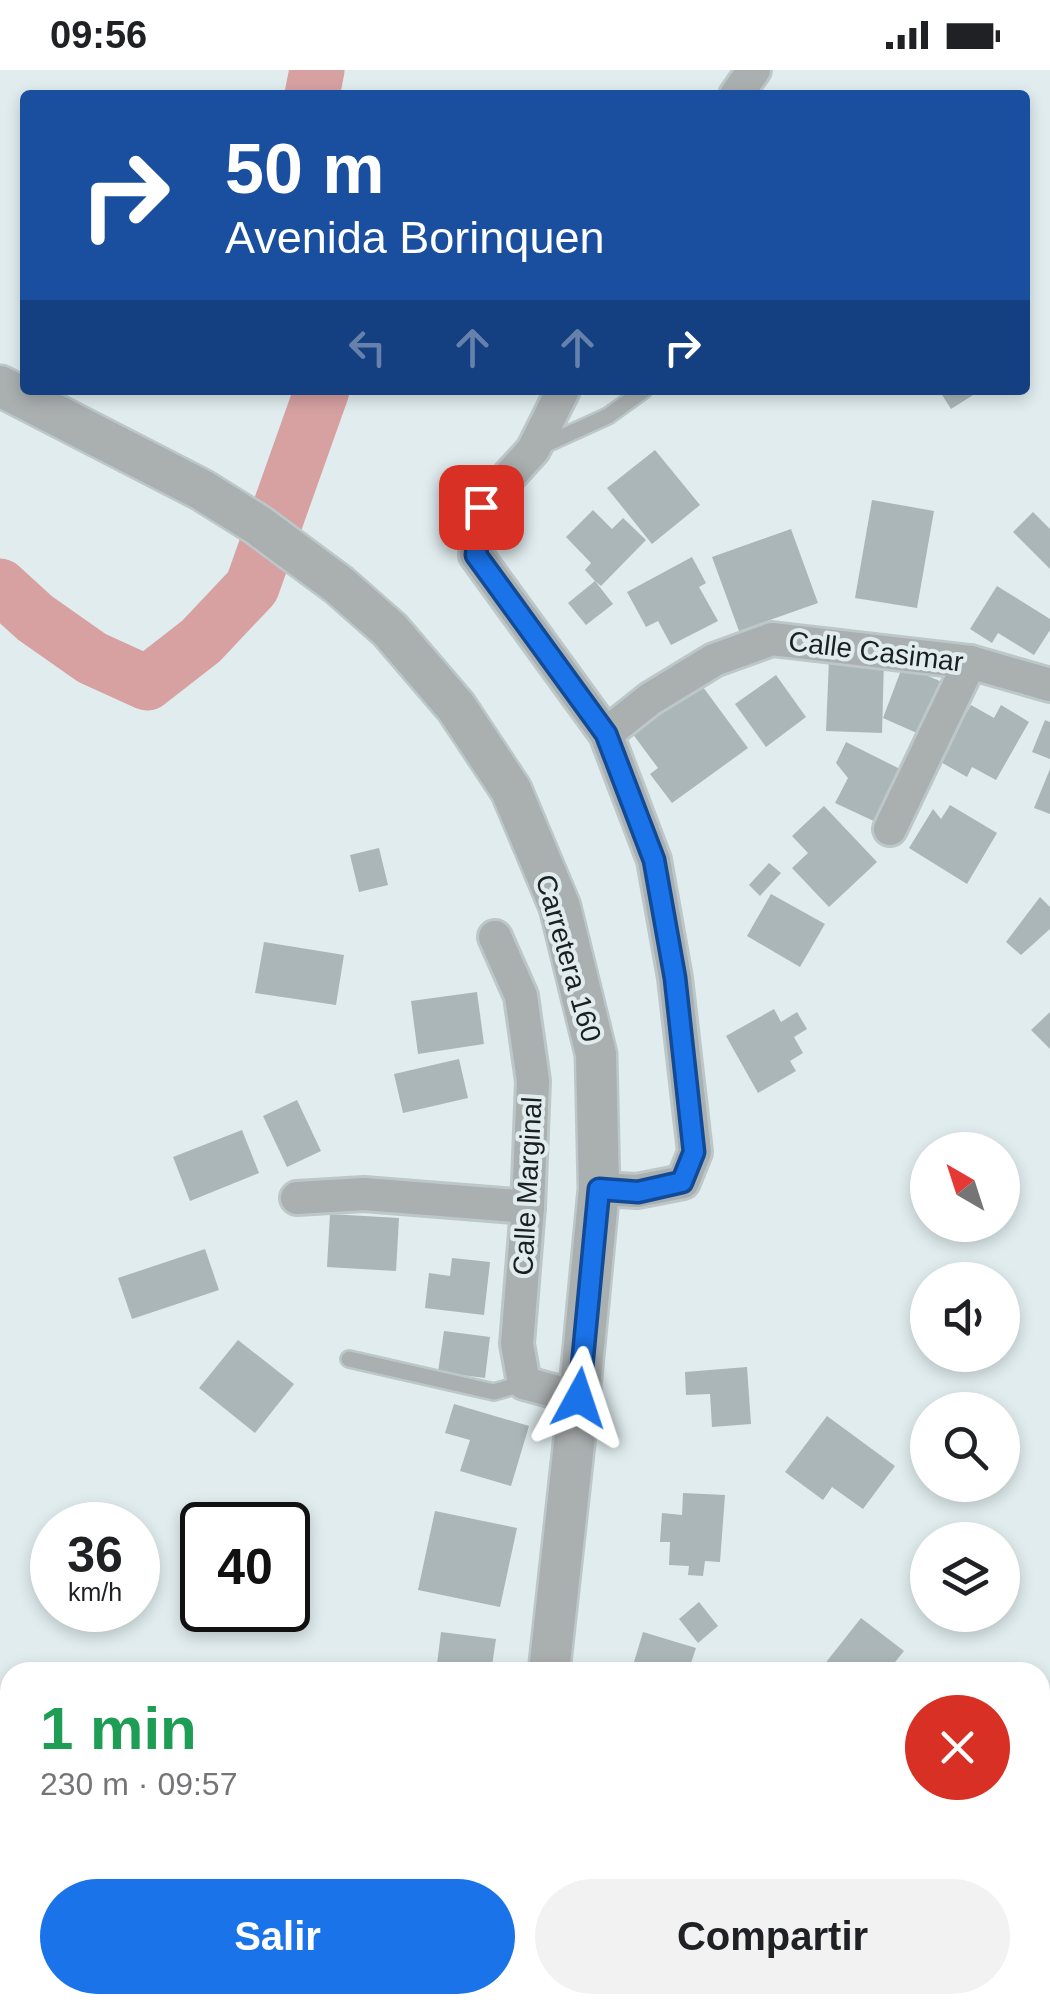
<!DOCTYPE html>
<html lang="es">
<meta charset="utf-8">
<style>
body{margin:0;font-family:Arial,sans-serif;background:#f2f2f2;color:#202124;height:100vh;display:flex;flex-direction:column;font-size:38px;white-space:nowrap}
*{box-sizing:border-box;margin:0}
p{font-size:32px;color:#757577}
.icon{flex:none;width:55px;height:55px;fill:none;stroke:currentColor;stroke-width:2;stroke-linecap:round;stroke-linejoin:round}
.map{position:relative;flex:1;overflow:hidden}
.panel{position:absolute;left:0px;top:1592px;width:1050px;height:352px;display:flex;flex-direction:column;background:#fff;border-radius:30px 30px 0 0;box-shadow:0 5px 15px #0003}
.panel>*{flex:none}
.guide{position:absolute;left:20px;top:20px;width:1010px;height:305px;border-radius:10px;box-shadow:0 5px 15px #0003;background:#1a4fa0;color:#fff;overflow:hidden}
.needle{width:65px;rotate:321deg}
.controls{position:absolute;left:910px;top:1062px;display:grid;gap:20px}
.controls a{display:grid;place-items:center;width:110px;height:110px;border-radius:50%;background:#fff;box-shadow:0 5px 15px #0003;font-size:50px}
.speed{position:absolute;left:30px;top:1432px;display:flex;gap:20px;font-size:50px;font-weight:700;text-align:center}
.speed>*{display:grid;place-content:center;width:130px;height:130px;border-radius:50%;background:#fff;box-shadow:0 5px 15px #0003;line-height:1}
.speed small{font-size:25px;font-weight:400}
.speed .limit{border:5px solid #111;border-radius:15px;background:#fff;color:#111}
.pin{position:absolute;display:grid;place-items:center;width:85px;height:85px;color:#fff;margin:-42px;border-radius:20px;box-shadow:0 5px 15px #0006}
.me{position:absolute;width:110px;margin:-55px;rotate:5deg;stroke-linejoin:round;filter:drop-shadow(0 0 8px #0008)}
.turn{display:flex;align-items:center;gap:35px;height:210px;padding:0 40px;font-size:45px}
.turn .icon{width:130px;height:130px;stroke-width:2.5}
.turn b{display:block;font-size:70px;line-height:85px}
.lanes{display:flex;align-items:center;height:95px;padding:0 40px;background:#0003;justify-content:center;gap:50px;direction:ltr}
.lanes .off{opacity:.35}
.round{display:grid;place-items:center;flex:none;width:105px;height:105px;border-radius:52px;background:#f2f2f2}
.head{display:flex;align-items:center;justify-content:space-between;height:170px;padding:0 40px}
h1{font-size:60px;font-weight:800;line-height:75px;color:#1e9e55}
.action{display:flex;gap:20px;margin-top:auto;padding:20px 40px}
.action a{flex:1;height:115px;border-radius:60px;background:#1a73e8;color:#fff;font-size:40px;font-weight:800;line-height:115px;text-align:center}
.action a+a{background:#f2f2f2;color:#202124}
.status{display:flex;justify-content:space-between;align-items:center;height:70px;padding:0 50px;background:#fff;direction:ltr}
.status svg{height:28px;fill:currentColor}
.map>svg:first-child{display:block}
.lines{fill:none;stroke-linecap:round;stroke-linejoin:round}
.river{stroke:#d7a1a2;stroke-width:55}
.building{fill:#aab6b8}
.service-casing{stroke:#bdc7c9;stroke-width:20}
.minor-casing{stroke:#bdc7c9;stroke-width:38}
.tertiary-casing{stroke:#bdc7c9;stroke-width:45}
.service{stroke:#aaafb0;stroke-width:15}
.minor{stroke:#aaafb0;stroke-width:32}
.tertiary{stroke:#aaafb0;stroke-width:40}
.route-casing{stroke:#114b97;stroke-width:25}
.route{stroke:#1a73e8;stroke-width:18}
.labels{text-anchor:middle;stroke-width:8;stroke-linejoin:round;paint-order:stroke}
.street-label{font-size:28px;fill:#1b1f20;stroke:#e0ecee}
</style>
<div class="status"><b>09:56</b><svg viewBox="0 0 49 12"><path d="M0 12V9h3v3zM5 12V6h3v6zM10 12V3h3v9zM15 12V0h3v12zM26 1h20v11H26zM47 4h2v5h-2z"/></svg></div>
<div class="map">
<svg width="1050" height="1943" viewBox="0 0 1050 1943">
<rect width="100%" height="100%" fill="#e0ecee"/>
<g class="lines">
<g class="river">
<path d="M312,25L317,0"/>
<path d="M0,516L35,548L92,588L147,613L201,571L252,517L322,320"/>
</g>
</g>
<g class="building">
<path d="M939,320H981L951,339Z"/>
<path d="M655,380L700,435L652,474L607,418Z"/>
<path d="M872,430L934,441L917,538L855,528Z"/>
<path d="M593,440L612,459L623,448L646,470L601,516L595,511L613,534L586,555L568,533L595,511L585,500L591,493L566,467Z"/>
<path d="M1033,442L1050,459V499L1013,462Z"/>
<path d="M791,459L818,533L739,561L712,487Z"/>
<path d="M692,487L706,513L699,517L718,551L671,575L658,551L646,557L627,522Z"/>
<path d="M997,516L1050,549V560L1034,585L998,563L992,573L970,559Z"/>
<path d="M829,589L884,590L882,663L826,661Z"/>
<path d="M903,595L942,612L919,664L883,648Z"/>
<path d="M776,605L806,647L766,677L735,634Z"/>
<path d="M700,613L748,678L672,733L650,704L658,698L632,663Z"/>
<path d="M971,635L994,648L1001,635L1029,652L996,710L972,697L967,707L939,691Z"/>
<path d="M1045,650L1050,652V689L1032,682Z"/>
<path d="M846,672L904,701L878,753L835,733L848,708L836,693Z"/>
<path d="M1050,699V744L1034,738Z"/>
<path d="M950,735L997,763L967,814L909,778L933,739L941,749Z"/>
<path d="M824,736L877,792L829,837L792,798L808,783L792,766Z"/>
<path d="M379,778L388,815L359,822L350,785Z"/>
<path d="M769,793L781,803L760,826L749,815Z"/>
<path d="M771,824L825,854L800,897L747,866Z"/>
<path d="M1040,827L1050,837V859L1021,885L1006,872Z"/>
<path d="M264,872L344,885L336,935L255,923Z"/>
<path d="M477,922L484,974L418,984L411,931Z"/>
<path d="M774,939L781,952L797,942L807,959L794,967L803,983L790,991L796,1001L758,1023L726,966Z"/>
<path d="M1050,942V979L1031,960Z"/>
<path d="M459,989L468,1028L403,1043L394,1004Z"/>
<path d="M297,1030L321,1081L287,1097L263,1046Z"/>
<path d="M242,1060L259,1103L190,1131L173,1087Z"/>
<path d="M330,1144L399,1148L396,1201L327,1197Z"/>
<path d="M205,1179L219,1220L132,1249L118,1208Z"/>
<path d="M452,1188L490,1192L484,1245L425,1238L429,1203L450,1206Z"/>
<path d="M444,1261L490,1267L485,1308L438,1302Z"/>
<path d="M238,1270L294,1314L255,1363L199,1318Z"/>
<path d="M747,1297L751,1354L712,1357L710,1324L686,1325L685,1302Z"/>
<path d="M454,1334L529,1356L511,1416L460,1401L470,1370L445,1363Z"/>
<path d="M827,1346L895,1396L863,1439L832,1417L823,1430L785,1402Z"/>
<path d="M683,1423L725,1425L720,1492L705,1491L703,1506L688,1505L689,1496L669,1495L670,1472H660L662,1443L682,1445Z"/>
<path d="M435,1441L517,1458L500,1537L418,1520Z"/>
<path d="M699,1532L718,1556L698,1573L679,1549Z"/>
<path d="M861,1548L904,1581L887,1602H823L820,1600Z"/>
<path d="M441,1562L496,1569L491,1602H436Z"/>
<path d="M643,1562L696,1578L688,1602H631Z"/>
<path d="M752,1935H836L840,1943H757Z"/>
<path d="M866,1935H957L959,1939L950,1943H870Z"/>
</g>
<g class="lines">
<defs>
<g id="service">
<path d="M542,376L608,346L644,320"/>
<path d="M349,1289L494,1322L524,1313"/>
</g>
<g id="minor">
<path d="M736,25L754,0"/>
<path d="M563,320L533,380L481,437L476,485L606,664L654,790L675,908L695,1082L683,1112L637,1121L599,1119"/>
<path d="M606,664L650,629L714,590L772,569L970,592L1050,615"/>
<path d="M890,759L970,592"/>
<path d="M495,867L521,926L533,1011L528,1137L517,1274L524,1313L579,1328"/>
<path d="M297,1128L364,1124L528,1137"/>
</g>
<g id="tertiary">
<path d="M0,316L202,420L258,455L339,515L390,560L456,637L511,720L560,837L596,984L599,1119L579,1328L549,1602"/>
<path d="M508,1943L509,1935"/>
</g>
</defs>
<use href="#service" class="service-casing"/>
<use href="#minor" class="minor-casing"/>
<use href="#tertiary" class="tertiary-casing"/>
<use href="#service" class="service"/>
<use href="#minor" class="minor"/>
<use href="#tertiary" class="tertiary"/>
</g>
<g class="lines">
<defs>
<path id="route" d="M481,437L476,485L606,664L654,790L675,908L694,1082L682,1112L638,1122L599,1119L579,1328"/>
</defs>
<use href="#route" class="route-casing"/>
<use href="#route" class="route"/>
</g>
<g class="labels">
<g class="street-label">
<text transform="translate(876 581) rotate(7)" y="10">Calle Casimar</text>
<text transform="translate(569 888) rotate(74)" y="10">Carretera 160</text>
<text transform="translate(527 1116) rotate(-87)" y="10">Calle Marginal</text>
</g>
</g>
</svg>
<div class="controls">
<a><svg class="needle" viewBox="-14 -14 28 28"><path d="M0-13l5 13h-10z" fill="#e53935"/><path d="M0 13l5-13h-10z" fill="#757577"/></svg></a>
<a><svg class="icon" aria-label="sound" viewBox="0 0 24 24"><path d="M4 9h4l5-4v14l-5-4H4zM17 9q2 3 0 6"/></svg></a>
<a><svg class="icon" aria-label="search" viewBox="0 0 24 24"><circle cx="10" cy="10" r="6"/><path d="M15 15l6 6"/></svg></a>
<a><svg class="icon" aria-label="layers" viewBox="0 0 24 24"><path d="M12 4l9 5-9 5-9-5zM3 14l9 5 9-5"/></svg></a>
</div>
<div class="speed"><div>36<small>km/h</small></div><div class="limit">40</div></div>
<div class="pin" style="left:481px;top:437px;background:#d93025"><svg class="icon" aria-label="arrive" viewBox="0 0 24 24"><path d="M6 21V4h12l-3 4 3 4H6"/></svg></div>
<svg class="me" style="left:579px;top:1328px" viewBox="-20 -20 40 40"><path d="M0-17L14 15 0 8-14 15z" fill="#1a73e8" stroke="#fff" stroke-width="4"/></svg>
<div class="guide">
<div class="turn"><svg class="icon" aria-label="right" viewBox="0 0 24 24"><path d="M7 20v-9h11M14 6l5 5-5 5"/></svg><div><b>50 m</b>Avenida Borinquen</div></div>
<div class="lanes"><svg class="icon off" aria-label="left" viewBox="0 0 24 24"><path d="M17 20v-9H6M10 6l-5 5 5 5"/></svg><svg class="icon off" aria-label="ahead" viewBox="0 0 24 24"><path d="M12 20V5M6 11l6-6 6 6"/></svg><svg class="icon off" aria-label="ahead" viewBox="0 0 24 24"><path d="M12 20V5M6 11l6-6 6 6"/></svg><svg class="icon" aria-label="right" viewBox="0 0 24 24"><path d="M7 20v-9h11M14 6l5 5-5 5"/></svg></div>
</div>
<section class="panel">
<div class="head"><div><h1>1 min</h1><p>230 m · 09:57</p></div><a class="round" style="background:#d93025;color:#fff"><svg class="icon" aria-label="close" viewBox="0 0 24 24"><path d="M6 6l12 12M18 6L6 18"/></svg></a></div>
<div class="action"><a>Salir</a><a>Compartir</a></div>
</section>
</div>
